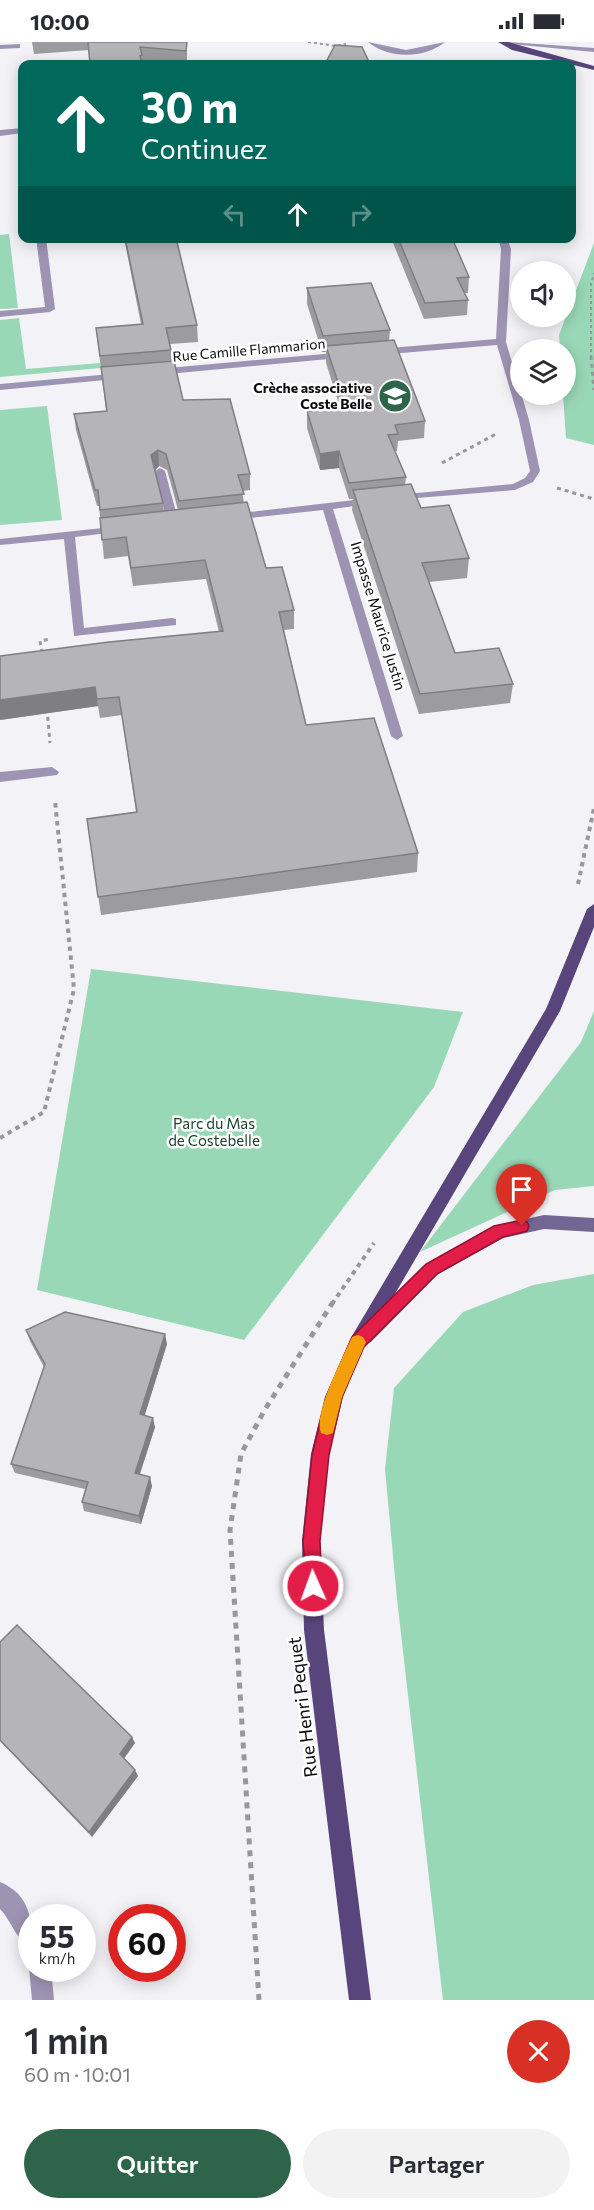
<!DOCTYPE html>
<html lang="fr">
<meta charset="utf-8">
<style>
body{margin:0;font-family:Commissioner,sans-serif;background:#f2f2f3;color:#2b2b33;height:100vh;display:flex;flex-direction:column;font-size:22px;white-space:nowrap}
*{box-sizing:border-box;margin:0}
p{font-size:20px;color:#7c7c81}
.icon{flex:none;width:33px;height:33px;fill:none;stroke:currentColor;stroke-width:2;stroke-linecap:round;stroke-linejoin:round}
.map{position:relative;height:1958px;overflow:hidden}
.drawer{display:flex;flex-direction:column;background:#fff;flex:1}
.drawer>*{flex:none}
.guide{position:absolute;left:18px;top:18px;width:558px;height:183px;border-radius:12px;box-shadow:0 3px 15px #0003;background:#00695c;color:#fff;overflow:hidden}
.controls{position:absolute;left:510px;top:219px;display:grid;gap:12px}
.controls a{display:grid;place-items:center;width:66px;height:66px;border-radius:50%;background:#fff;box-shadow:0 3px 15px #0003;font-size:30px}
.speed{position:absolute;left:18px;top:1862px;display:flex;gap:12px;font-size:30px;font-weight:700;text-align:center}
.speed>*{display:grid;place-content:center;width:78px;height:78px;border-radius:50%;background:#fff;box-shadow:0 3px 15px #0003;line-height:1}
.speed small{font-size:15px;font-weight:400}
.speed .limit{border:9px solid #d22;background:#fff;color:#111}
.pin{position:absolute;display:grid;place-items:center;width:51px;height:51px;color:#fff;margin:-62px -26px;border-radius:50% 50% 50% 0;rotate:-45deg;box-shadow:0 0 6px #0007}
.pin .icon{rotate:45deg}
.me{position:absolute;width:66px;margin:-33px;rotate:358deg;stroke-linejoin:round;filter:drop-shadow(0 0 4px #0008)}
.turn{display:flex;align-items:center;gap:21px;height:126px;padding:0 24px;font-size:27px}
.turn .icon{width:78px;height:78px;stroke-width:2.5}
.turn b{display:block;font-size:42px;line-height:51px}
.lanes{display:flex;align-items:center;height:57px;padding:0 24px;background:#0003;justify-content:center;gap:30px;direction:ltr}
.lanes .off{opacity:.35}
.round{display:grid;place-items:center;flex:none;width:63px;height:63px;border-radius:32px;background:#f2f2f3}
.overview{display:flex;align-items:center;justify-content:space-between;height:102px;padding:0 24px}
h1{font-size:36px;font-weight:600;line-height:45px}
.cta{display:flex;gap:12px;margin-top:auto;padding:12px 24px}
.cta a{flex:1;height:69px;border-radius:36px;background:#2d644a;color:#fff;font-size:24px;font-weight:600;line-height:69px;text-align:center}
.cta a+a{background:#f2f2f3;color:#2b2b33}
.status{display:flex;justify-content:space-between;align-items:center;height:42px;padding:0 30px;background:#fff;direction:ltr}
.status svg{height:16px;fill:currentColor}
.map>svg:first-child{display:block}
.green{fill:#99d8b7}
.lines{fill:none;stroke-linecap:round;stroke-linejoin:round}
.path-far3{stroke:#98979b;stroke-width:2;stroke-dasharray:3 3;stroke-linecap:butt}
.path-far2{stroke:#98979b;stroke-width:3;stroke-dasharray:4 4;stroke-linecap:butt}
.path-far1{stroke:#98979b;stroke-width:4;stroke-dasharray:4.5 4.5;stroke-linecap:butt}
.path{stroke:#98979b;stroke-width:5;stroke-dasharray:6 6;stroke-linecap:butt}
.service{fill:#9d94b3;fill-rule:evenodd}
.minor{fill:#9d94b3;fill-rule:evenodd}
.secondary{fill:#746693;fill-rule:evenodd}
.primary{fill:#58457b;fill-rule:evenodd}
.wall{fill:#9c9b9f;fill-rule:evenodd}
.shaded-wall{fill:#7f7e82}
.building{fill:#b5b4b9;stroke:#7f7e82;stroke-width:1.5}
.route{fill:#e11d48;stroke:#92132f;stroke-width:1.5}
.slow{fill:#f59e0b}
.labels{text-anchor:middle;stroke-width:5;stroke-linejoin:round;paint-order:stroke}
.far-street-label{font-size:14px;fill:#0c0b0d;stroke:#fff}
.far-poi-label{font-size:14px;font-weight:bold;fill:#0c0b0d;stroke:#fff;text-anchor:end}
.street-label{font-size:15px;fill:#0c0b0d;stroke:#fff}
.park-label{font-size:15px;fill:#1c4230;stroke:#fff}
.near-street-label{font-size:18px;fill:#0c0b0d;stroke:#fff}
</style>
<div class="status"><b>10:00</b><svg viewBox="0 0 49 12"><path d="M0 12V9h3v3zM5 12V6h3v6zM10 12V3h3v9zM15 12V0h3v12zM26 1h20v11H26zM47 4h2v5h-2z"/></svg></div>
<div class="map">
<svg width="594" height="1958" viewBox="0 0 594 1958">
<rect width="100%" height="100%" fill="#f3f2f7"/>
<g class="green">
<path d="M9,192L18,266L0,267V193Z"/>
<path d="M594,201V403L566,396L563,353L566,352V308L560,307L559,293Z"/>
<path d="M19,276L26,327L100,321L101,326L0,335V278Z"/>
<path d="M47,364L62,478L0,483V368Z"/>
<path d="M91,927L463,970L434,1045L244,1298L37,1248Z"/>
<path d="M594,969V1144L555,1148L420,1210L581,1000Z"/>
<path d="M594,1232V1958H443L397,1557L385,1427L394,1346L463,1270L533,1243Z"/>
</g>
<g class="lines">
<g class="path-far3">
<path d="M308,0L336,4L346,2"/>
<path d="M591,316V242L594,231"/>
</g>
<g class="path-far2">
<path d="M591,314L594,348"/>
<path d="M442,421L496,392"/>
<path d="M557,446L594,457"/>
<path d="M42,611L40,599L51,597"/>
<path d="M47,667L50,701"/>
</g>
<g class="path-far1">
<path d="M578,842L594,766"/>
<path d="M0,1096L44,1070L74,947L55,759"/>
<path d="M332,1262L374,1201"/>
</g>
<path class="path" d="M259,1958L230,1488L241,1412L264,1369L333,1260"/>
<g class="service">
<path d="M20,2V6L0,7V3Z"/>
<path d="M22,86V91L0,94V88Z"/>
<path d="M36,196H46L55,267L50,270L0,275V269L45,265Z"/>
</g>
<g class="minor">
<path d="M368,0L406,8L445,0C425,17 388,17 368,0Z"/>
<path d="M507,0L594,6V10L511,2Z"/>
<path d="M498,196H507L511,207L506,300L529,378L540,429L533,440L515,448L392,458V454L396,453L513,442L525,436L530,429L519,378L497,303L378,313L373,310L378,307L496,297L501,207Z"/>
<path d="M346,310L351,313L350,315L157,333L152,330L157,327Z"/>
<path d="M122,331L127,334L126,336L0,348V342Z"/>
<path d="M160,426L165,429L179,481L177,483H169L167,481L155,429Z"/>
<path d="M372,456L378,459L376,461L333,467L403,694L397,698L391,694L323,468L232,478L226,475L232,472Z"/>
<path d="M121,484L127,487L125,489L75,495L84,586L172,576L176,577V583L74,594L64,497L0,503V497Z"/>
<path d="M52,725L59,730L57,733L0,740V730Z"/>
<path d="M0,1840C31,1853 32,1878 32,1906C17,1900 11,1878 0,1867Z"/>
<path d="M32,1920V1926H51L54,1958H32L29,1926Z"/>
</g>
<path class="secondary" d="M544,1173L594,1176V1190L544,1187L503,1196L438,1232L371,1300L365,1302L359,1300L356,1294L359,1288L426,1222L494,1184Z"/>
<g class="primary">
<path d="M498,0H508L594,24V28L512,8Z"/>
<path d="M594,862V885L560,969L364,1305L343,1355L329,1412L320,1499L324,1588L371,1958H349L304,1588L302,1499L311,1412L325,1355L352,1294L546,967L587,867Z"/>
</g>
</g>
<g class="wall">
<path d="M32,0H187V22L143,19V22H89V8L34,12Z"/>
<path d="M124,196H176L197,283L198,300L170,302L172,319L183,358L250,432V448L242,449L244,461L266,526L294,568V587L284,588L306,683L418,811L417,830L101,873L87,777L136,770L122,673L100,676L98,664L0,678L219,590L206,537L133,544L128,514L104,517L99,464H97L76,388L74,372L106,369L96,286L141,282ZM159,424L167,428L178,468L164,469L163,461L155,428Z"/>
<path d="M391,196H452L469,235L468,251H465L468,258L467,273L424,277Z"/>
<path d="M307,246L390,288L389,299L425,379L424,396L398,399L397,409H395L406,435L405,443L421,466L469,516L467,536L429,540L455,611L513,642L510,661L419,672L352,468L353,457H349L339,426L320,428L307,386V369L334,367V360L338,359L326,321V310H322L307,262Z"/>
<path d="M26,1288L167,1302L144,1374L155,1385L140,1432L152,1444L141,1482L84,1469L82,1460L85,1447L15,1431L11,1422L44,1325L30,1299Z"/>
<path d="M0,1600L135,1701L124,1716L138,1734L92,1795L0,1699Z"/>
</g>
<g class="shaded-wall">
<path d="M158,408L159,424L153,430L151,413Z"/>
<path d="M339,409V426L320,428V412Z"/>
<path d="M95,645L98,664L0,678V658Z"/>
<path d="M165,1292L167,1302L142,1382L140,1372Z"/>
<path d="M153,1376L155,1385L137,1440L135,1431Z"/>
<path d="M150,1435L152,1444L141,1482L139,1474Z"/>
<path d="M132,1695L135,1701L123,1718L120,1712Z"/>
<path d="M135,1728L138,1734L92,1795L89,1790Z"/>
</g>
<g class="building">
<path d="M88,0H187L186,9L140,5L142,13L140,14L142,22H90Z"/>
<path d="M335,3L362,5L370,22H325Z"/>
<path d="M125,196H176L197,283L166,286L171,308L100,314L96,286L143,282Z"/>
<path d="M398,196H452L469,235L457,236L468,258L425,261Z"/>
<path d="M371,241L390,288L323,294L307,246Z"/>
<path d="M394,298L425,379L395,383L398,392L388,393L406,435L349,441L339,409L320,412L307,369L337,367L334,360L344,359L326,304Z"/>
<path d="M174,319L183,358L230,357L250,432L238,433L244,452L179,459L166,412L158,408L151,413L163,461L100,468L98,448H95L74,372L107,369L101,325Z"/>
<path d="M411,442L421,466L449,463L469,516L422,521L455,611L499,606L513,642L420,652L353,448Z"/>
<path d="M247,460L266,526L282,525L294,568L279,570L306,683L374,676L418,811L98,855L87,777L137,770L119,655L97,657L95,645L0,658V614L109,600L223,589L205,518L131,526L126,495L102,498L100,476Z"/>
<path d="M65,1270L165,1292L140,1372L153,1376L135,1431L150,1435L139,1474L82,1460L88,1440L11,1422L45,1322L26,1288Z"/>
<path d="M17,1583L132,1695L120,1712L135,1728L89,1790L0,1698V1600Z"/>
</g>
<path class="route" d="M522,1178L527,1180L529,1184L527,1189L503,1195L437,1232L364,1305L342,1355L329,1413L320,1499L322,1544L319,1550L313,1552L307,1550L303,1499L312,1413L326,1355L352,1295L426,1222L494,1184Z"/>
<path class="slow" d="M358,1293L363,1295L366,1300L342,1355L333,1391L327,1393L321,1391C313,1372 343,1315 352,1295Z"/>
<defs>
<symbol id="school-disc" viewBox="-11 -11 22 22"><circle r="9.5" fill="#2d644a" stroke="#fff"/><path d="M0-5L7-2L0 1L-7-2ZM-4 1L0 2.5L4 1V4Q0 6-4 4Z" fill="#fff"/></symbol>
</defs>
<g fill-rule="evenodd">
<use href="#school-disc" x="376" y="335" width="38" height="38"/>
</g>
<g class="labels">
<g class="far-street-label">
<text transform="translate(249 308) rotate(-5)" y="5">Rue Camille Flammarion</text>
</g>
<g class="far-poi-label">
<text x="372" y="351">Crèche associative<tspan x="372" dy="16">Coste Belle</tspan></text>
</g>
<g class="street-label">
<text transform="translate(378 574) rotate(73)" y="5">Impasse Maurice Justin</text>
</g>
<g class="park-label">
<text x="214" y="1087">Parc du Mas<tspan x="214" dy="17">de Costebelle</tspan></text>
</g>
<g class="near-street-label">
<text transform="translate(303 1665) rotate(-97)" y="6">Rue Henri Pequet</text>
</g>
</g>
</svg>
<div class="controls">
<a><svg class="icon" aria-label="sound" viewBox="0 0 24 24"><path d="M4 9h4l5-4v14l-5-4H4zM17 9q2 3 0 6"/></svg></a>
<a><svg class="icon" aria-label="layers" viewBox="0 0 24 24"><path d="M12 4l9 5-9 5-9-5zM3 14l9 5 9-5"/></svg></a>
</div>
<div class="speed"><div>55<small>km/h</small></div><div class="limit">60</div></div>
<div class="pin" style="left:522px;top:1184px;background:#d93025"><svg class="icon" aria-label="arrive" viewBox="0 0 24 24"><path d="M6 21V4h12l-3 4 3 4H6"/></svg></div>
<svg class="me" style="left:313px;top:1544px" viewBox="-20 -20 40 40"><circle r="17" fill="#e11d48" stroke="#fff" stroke-width="3"/><path d="M0-11L8 9 0 5-8 9z" fill="#fff"/></svg>
<div class="guide">
<div class="turn"><svg class="icon" aria-label="ahead" viewBox="0 0 24 24"><path d="M12 20V5M6 11l6-6 6 6"/></svg><div><b>30 m</b>Continuez</div></div>
<div class="lanes"><svg class="icon off" aria-label="left" viewBox="0 0 24 24"><path d="M17 20v-9H6M10 6l-5 5 5 5"/></svg><svg class="icon" aria-label="ahead" viewBox="0 0 24 24"><path d="M12 20V5M6 11l6-6 6 6"/></svg><svg class="icon off" aria-label="right" viewBox="0 0 24 24"><path d="M7 20v-9h11M14 6l5 5-5 5"/></svg></div>
</div>
</div>
<section class="drawer">
<div class="overview"><div><h1>1 min</h1><p>60 m · 10:01</p></div><a class="round" style="background:#d93025;color:#fff"><svg class="icon" aria-label="close" viewBox="0 0 24 24"><path d="M6 6l12 12M18 6L6 18"/></svg></a></div>
<div class="cta"><a>Quitter</a><a>Partager</a></div>
</section>
